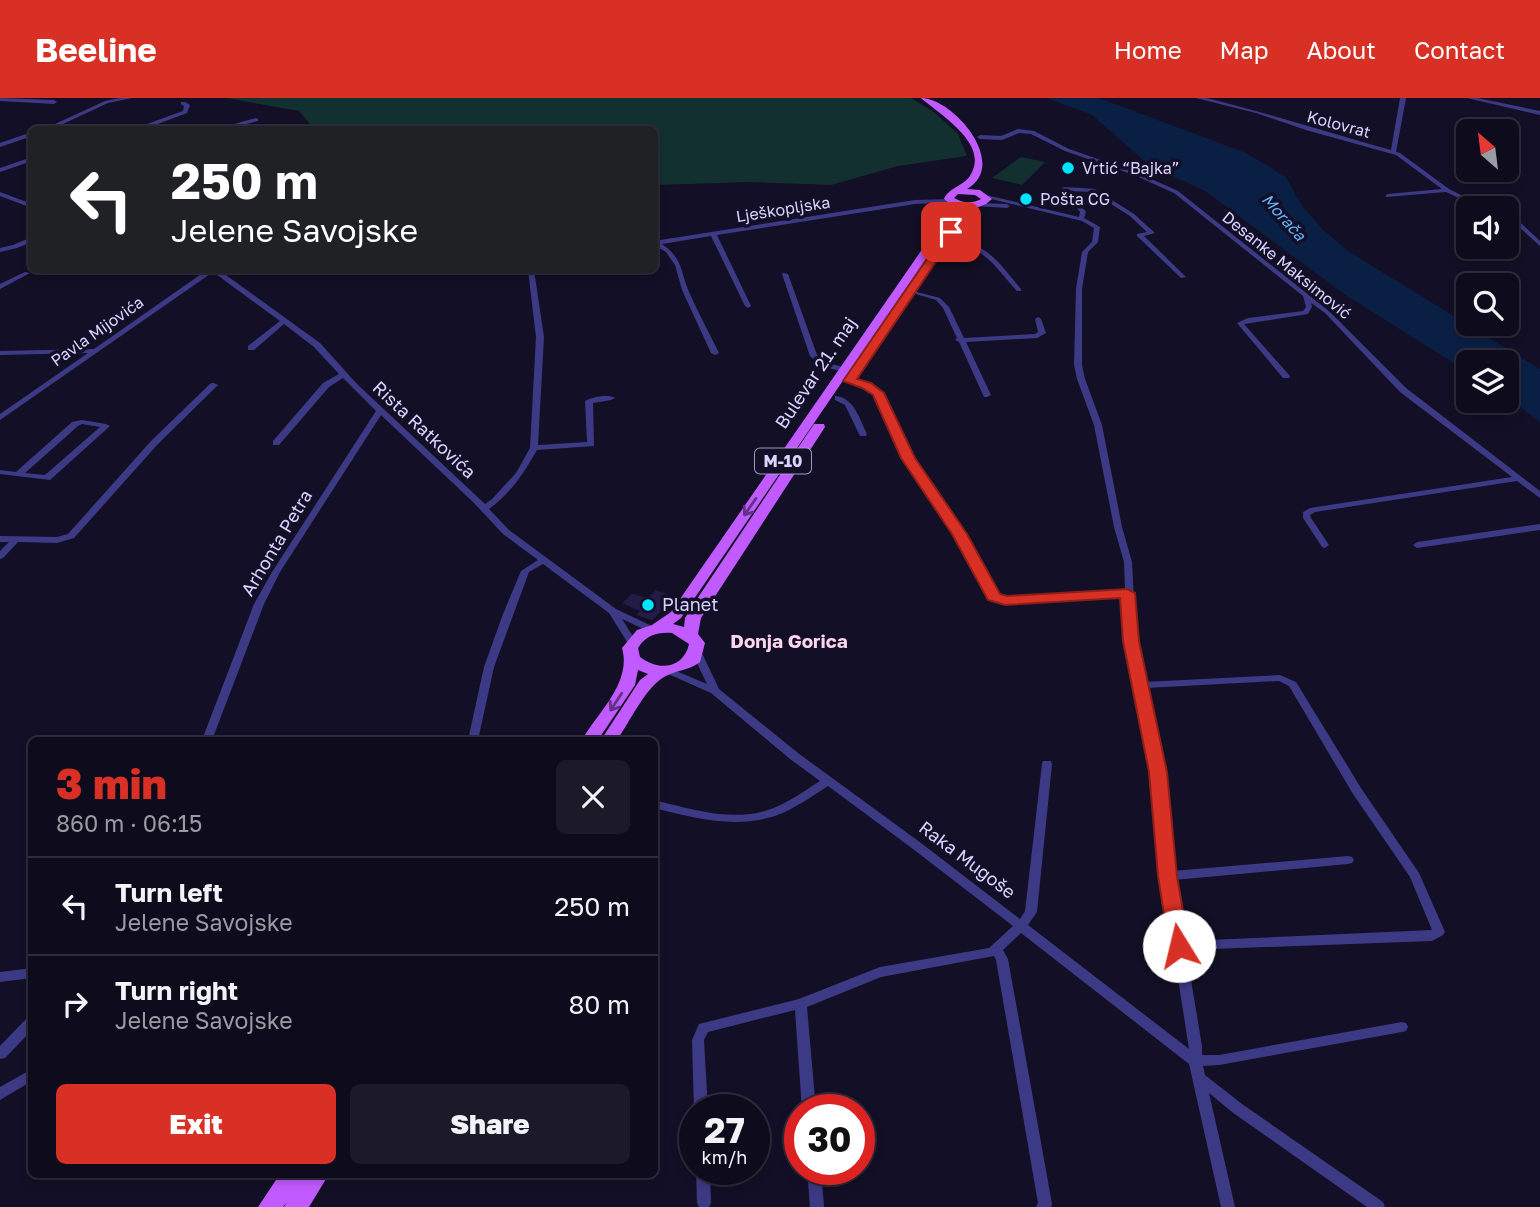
<!DOCTYPE html>
<meta charset="utf-8">
<style>
body{margin:0;font-family:"Golos Text",sans-serif;background:#1c1929;color:#f1f3f6;height:100vh;display:flex;flex-direction:column;font-size:26px;white-space:nowrap}
*{box-sizing:border-box;margin:0}
p{font-size:23px;color:#9b9ba3}
.icon{flex:none;width:38px;height:38px;fill:none;stroke:currentColor;stroke-width:2;stroke-linecap:round;stroke-linejoin:round}
.map{position:relative;flex:1;overflow:hidden}
.details{position:absolute;left:28px;top:639px;width:630px;height:441px;display:flex;flex-direction:column;background:#0e0b1c;border-radius:10px;box-shadow:0 4px 10px #0003,0 0 0 2px #2e2b3b}
.details>*{flex:none}
.top-card{position:absolute;left:28px;top:28px;width:630px;height:147px;border-radius:10px;box-shadow:0 4px 10px #0003,0 0 0 2px #2e2b3b;background:#202124;color:#fff;overflow:hidden}
.needle{width:46px;rotate:332deg}
.controls{position:absolute;left:1456px;top:21px;display:grid;gap:14px}
.controls a{display:grid;place-items:center;width:63px;height:63px;border-radius:10px;background:#0e0b1c;box-shadow:0 4px 10px #0003,0 0 0 2px #2e2b3b;font-size:35px}
.speed{position:absolute;left:679px;top:996px;display:flex;gap:14px;font-size:35px;font-weight:700;text-align:center}
.speed>*{display:grid;place-content:center;width:91px;height:91px;border-radius:50%;background:#0e0b1c;box-shadow:0 4px 10px #0003,0 0 0 2px #2e2b3b;line-height:1}
.speed small{font-size:18px;font-weight:400}
.speed .limit{border:10px solid #d22;background:#fff;color:#111}
.pin{position:absolute;display:grid;place-items:center;width:60px;height:60px;color:#fff;margin:-30px;border-radius:14px;box-shadow:0 4px 10px #0006}
.me{position:absolute;width:77px;margin:-38px;rotate:351deg;stroke-linejoin:round;filter:drop-shadow(0 0 5px #0008)}
.turn{display:flex;align-items:center;gap:24px;height:147px;padding:0 28px;font-size:32px}
.turn .icon{width:91px;height:91px;stroke-width:2.5}
.turn b{display:block;font-size:49px;line-height:60px}
.round{display:grid;place-items:center;flex:none;width:74px;height:74px;border-radius:10px;background:#1c1929}
.head{display:flex;align-items:center;justify-content:space-between;height:119px;padding:0 28px}
h1{font-size:42px;font-weight:800;line-height:52px;color:#d93025}
.cta{display:flex;gap:14px;margin-top:auto;padding:14px 28px}
.cta a{flex:1;height:80px;border-radius:10px;background:#d93025;color:#fff;font-size:28px;font-weight:800;line-height:80px;text-align:center}
.cta a+a{background:#1c1929;color:#f1f3f6}
ul{padding:0;list-style:none}
li{display:flex;align-items:center;gap:21px;height:98px;padding:0 28px;border-top:2px solid #2e2b3b}
li div{flex:1}
li b{display:block;font-size:26px}
li em{font-style:normal}
header{display:flex;align-items:center;gap:42px;box-sizing:border-box;height:98px;padding:0 35px;background:#d93025;color:#fff}
header strong{font-size:33px}
nav{display:flex;gap:38px;margin-inline-start:auto;font-size:24px}
.map>svg:first-child{display:block}
.green{fill:#12302f}
.water{fill:#0a1f44}
.building{fill:#241b47}
.lines{fill:none;stroke-linecap:round;stroke-linejoin:round}
.street{fill:#3d3a85;fill-rule:evenodd}
.primary{fill:#c25bff;fill-rule:evenodd}
.oneway{stroke:#623188}
.route{fill:#d93025;stroke:#8d1f18;stroke-width:2}
.poi-dot{fill:#00e5ff;stroke:#130f26;stroke-width:2.5}
.labels{text-anchor:middle;stroke-width:7;stroke-linejoin:round;paint-order:stroke}
.far-street-label{font-size:16px;fill:#d9d4ff;stroke:#130f26}
.far-poi-label{font-size:16px;fill:#d9d4ff;stroke:#130f26;text-anchor:start}
.far-water-label{font-size:16px;font-style:italic;fill:#62b6ff;stroke:#130f26}
.shield{fill:#130f26;stroke:#9e99be;stroke-width:2}
.shield-label{font-size:16px;font-weight:bold;fill:#d9d4ff}
.street-label{font-size:18px;fill:#d9d4ff;stroke:#130f26}
.poi-label{font-size:18px;fill:#d9d4ff;stroke:#130f26;text-anchor:start}
.neighbourhood-label{font-size:19px;font-weight:bold;fill:#ffd6f0;stroke:#130f26}
</style>
<header>
<strong>Beeline</strong>
<nav><a>Home</a><a>Map</a><a>About</a><a>Contact</a></nav>
</header>
<div class="map">
<svg width="1540" height="1109" viewBox="0 0 1540 1109">
<rect width="100%" height="100%" fill="#130f26"/>
<g class="green">
<path d="M226,0H911L934,14L958,36L967,58L898,68L831,87L749,84L655,87L654,32L314,31L299,13Z"/>
<path d="M1021,59L1045,64L1022,87L992,80Z"/>
</g>
<path class="water" d="M1047,0H1099L1246,55L1286,79L1300,105L1323,132L1348,153L1540,271V324L1507,299V264H1468V274L1344,196L1205,93L1149,67L1092,17Z"/>
<path class="building" d="M656,492L676,500L652,522L636,517L640,513L622,505L632,496L648,500Z"/>
<g class="lines">
<g class="street">
<path d="M0,0L54,2L57,4L54,6L0,3Z"/>
<path d="M120,0H132L108,5L50,32H42L105,3Z"/>
<path d="M1196,0H1206C1268,15 1329,35 1391,52L1400,0H1406L1396,54L1400,55L1449,91L1487,110H1480L1446,94L1386,99V97L1388,96L1442,91L1396,57L1306,32L1256,15Z"/>
<path d="M1467,0H1477L1540,13V17Z"/>
<path d="M181,4H185L190,7L187,15L155,27L173,32C165,32 157,29 149,29C142,29 134,32 126,32L147,26L183,13L184,8L181,6Z"/>
<path d="M256,20L258,21V23L223,32H212Z"/>
<path d="M1018,31L1034,33L1069,51L1138,75L1178,93L1329,213L1406,290L1540,393V400L1517,383L1315,414L1310,417L1311,420L1329,447L1325,450L1322,449L1303,420V414L1310,410L1512,379L1400,294L1325,215L1311,205L1312,209L1308,216L1244,226L1290,278L1289,280H1283L1237,225L1248,220L1303,213L1306,209L1303,198L1174,95L1134,77L1065,53L1031,36L1019,35L1002,42L980,41L977,39L980,37L1001,38Z"/>
<path d="M32,34V38L0,49V45Z"/>
<path d="M32,59V63L0,74V70Z"/>
<path d="M1064,89L1095,91L1134,116L1155,135L1144,138L1186,179L1181,180L1137,138V136L1147,134L1130,118L1092,94L1069,93L1086,114L1084,120L1100,129L1098,144L1088,154L1082,191V267L1085,281L1102,327L1122,429L1132,464L1136,543L1144,584L1280,577L1296,584L1361,690L1419,775L1445,834L1443,837L1432,843L1186,852L1202,948V957H1219L1402,924L1406,925L1408,929L1406,933L1402,934L1219,967L1203,968L1205,977L1242,1006L1383,1104L1385,1109H1367L1232,1014L1209,995L1235,1109H1221L1189,966L1021,835L1003,852L1008,861L1052,1106L1051,1109H1036L1038,1105L996,862L994,858L881,879L807,909L816,1012H802L795,912L708,934L704,942L708,1012H694L692,942L699,926L799,901L880,869L989,850L1013,828L913,751L828,688C811,699 794,711 775,718C734,731 694,720 654,710V702C691,711 731,724 768,712C787,706 804,693 820,683L790,661L711,595L666,575L664,573L666,571L669,570L707,586L692,555L697,552L702,555L719,591L798,655L921,745L1020,821L1025,813L1042,666L1043,663H1051L1052,666L1037,814L1028,827L1189,951L1162,778L1153,674L1126,543L1125,498L1005,506L991,501L956,437L931,403L898,350L875,296L864,289L846,285L845,283L849,281L870,285L882,295L906,350L939,402L964,436L998,497L1006,500L1125,492L1124,464L1114,429L1094,327L1077,281L1074,267L1076,191L1082,154L1092,144L1094,130L1082,123L983,99L986,97L1079,119L1080,114L1061,91ZM1279,583L1289,588L1353,696L1410,779L1432,832L1185,843L1174,782L1348,766L1352,765L1354,762L1352,759L1348,758L1173,773L1163,674L1146,590Z"/>
<path d="M0,94L32,106V110L0,98Z"/>
<path d="M951,101L954,103L953,104L915,106L717,137L751,208L748,210L745,208L711,138L662,146C683,161 680,172 689,194C698,214 709,235 719,255L715,257L711,255L682,192L675,167L666,154L654,147V143L915,102Z"/>
<path d="M978,105L1007,106L1010,108L1007,110L976,108V106Z"/>
<path d="M1507,118L1522,126L1540,143V148L1518,128L1507,122Z"/>
<path d="M947,138C987,146 996,161 1021,191V193H1017C991,164 985,150 945,141V139Z"/>
<path d="M32,139V144L17,150L0,154V150L13,147Z"/>
<path d="M207,172H219L320,245L357,286L485,406L492,401L516,375L530,350L536,239L528,172H534L544,239L538,347L587,344L585,303C592,299 608,296 615,300L611,302L593,305L594,348L537,352C524,375 511,395 489,411L509,432L616,511L656,530L658,532L656,534H650L622,521L637,545L632,548L629,547L609,515L543,466L529,474L494,569L478,642H468L484,569L503,516L521,473L538,462L503,436L474,405L381,317L280,474L264,506L212,642H202L254,506L272,474L376,313L343,280L329,289L279,347H273V343L323,285L339,276L314,249L284,226L254,252H248V248L280,223L213,174L0,322V316L88,255L0,257V253L94,251Z"/>
<path d="M439,172H454C451,175 442,175 439,172Z"/>
<path d="M25,174L30,175L0,191V186Z"/>
<path d="M783,175L788,176L817,257L828,265L847,270V274L822,269L810,258L782,176Z"/>
<path d="M909,192L940,200L949,209L964,240L1035,236L1038,234L1035,221L1038,219L1041,221L1046,235L1037,240L966,244L991,297L987,299H984L959,244L955,242L957,240L943,210L936,202L909,194Z"/>
<path d="M211,285H214L218,287L157,347L74,440L57,445L18,444L3,460L0,461V453L9,444H0V438L57,439L68,436L151,343Z"/>
<path d="M835,298C854,299 860,322 867,336L866,338H860L845,307L835,302Z"/>
<path d="M82,322L106,326L110,328L50,382L0,376V372L16,374L72,324ZM82,326L100,329L45,377L25,375L78,328Z"/>
<path d="M1540,426V432L1417,450L1413,447L1417,444Z"/>
<path d="M32,870V880L0,884V874Z"/>
<path d="M31,919L32,932L5,960L0,961V948L27,920Z"/>
<path d="M32,971V983L0,1002V989Z"/>
<path d="M696,1071H710L711,1105L709,1109H699L697,1105Z"/>
<path d="M807,1071H821L824,1109H810Z"/>
</g>
<g class="primary">
<path d="M921,0C953,0 1010,66 967,91L980,92L992,101L986,106L976,110L955,136H947L946,134L965,110L958,109V114L681,520L673,526L684,529L685,520L699,498L814,326H824L825,329L701,520L698,536L705,545L700,564C688,573 676,572 664,579C646,589 629,625 617,642H601L640,582L648,576L638,572L635,587L598,642H582C598,614 632,585 622,550L637,532L652,527L671,514L948,114L949,105L944,101C949,89 965,88 971,76C989,45 939,16 921,0ZM958,96L975,97L981,101C972,106 963,105 954,100ZM672,535L689,546C684,570 659,574 640,559L638,550C646,537 658,534 672,535Z"/>
<path d="M280,1076H304L303,1080L305,1076H329L309,1109H284L287,1104L283,1109H258Z"/>
</g>
</g>
<defs><path id="oneway-shaft" d="M-6 0H5M1.5-3L5.5 0L1.5 3" fill="none" stroke-width="1.6" stroke-linecap="round" stroke-linejoin="round" transform="scale(1.75)"/></defs>
<g class="oneway">
<use href="#oneway-shaft" transform="translate(750 409) rotate(125)"/>
<use href="#oneway-shaft" transform="translate(616 604) rotate(123)"/>
</g>
<path class="route" d="M947,132L956,134L857,281L871,285L884,295L915,360L967,436L1000,496L1007,498L1127,491L1135,495L1139,543L1167,674L1177,778L1189,848L1186,854L1179,856L1172,854L1169,848L1158,778L1149,674L1123,543L1120,500L1005,507L988,502L952,436L901,360L873,297L862,290L843,283Z"/>
<g class="poi-dot">
<circle cx="1068" cy="70" r="7"/>
<circle cx="1026" cy="101" r="7"/>
<circle cx="648" cy="507" r="7"/>
</g>
<g class="labels">
<g class="far-street-label">
<text transform="translate(1339 26) rotate(15)" y="6">Kolovrat</text>
<text transform="translate(783 111) rotate(-9)" y="6">Lješkopljska</text>
<text transform="translate(1287 167) rotate(39)" y="6">Desanke Maksimović</text>
<text transform="translate(97 233) rotate(-35)" y="6">Pavla Mijovića</text>
</g>
<g class="far-poi-label">
<text x="1082" y="76">Vrtić “Bajka”</text>
<text x="1040" y="107">Pošta CG</text>
</g>
<g class="far-water-label">
<text transform="translate(1284 119) rotate(48)" y="6">Morača</text>
</g>
<rect class="shield" x="755" y="350.5" width="56" height="25" rx="5"/>
<g class="shield-label">
<text x="783" y="369">M-10</text>
</g>
<g class="street-label">
<text transform="translate(816 275) rotate(-56)" y="6">Bulevar 21. maj</text>
<text transform="translate(424 332) rotate(43)" y="6">Rista Ratkovića</text>
<text transform="translate(277 445) rotate(-59)" y="6">Arhonta Petra</text>
<text transform="translate(967 762) rotate(37)" y="6">Raka Mugoše</text>
</g>
<g class="poi-label">
<text x="662" y="513">Planet</text>
</g>
<g class="neighbourhood-label">
<text x="789" y="550">Donja Gorica</text>
</g>
</g>
</svg>
<div class="controls">
<a><svg class="needle" viewBox="-14 -14 28 28"><path d="M0-13l5 13h-10z" fill="#e53935"/><path d="M0 13l5-13h-10z" fill="#9b9ba3"/></svg></a>
<a><svg class="icon" aria-label="sound" viewBox="0 0 24 24"><path d="M4 9h4l5-4v14l-5-4H4zM17 9q2 3 0 6"/></svg></a>
<a><svg class="icon" aria-label="search" viewBox="0 0 24 24"><circle cx="10" cy="10" r="6"/><path d="M15 15l6 6"/></svg></a>
<a><svg class="icon" aria-label="layers" viewBox="0 0 24 24"><path d="M12 4l9 5-9 5-9-5zM3 14l9 5 9-5"/></svg></a>
</div>
<div class="speed"><div>27<small>km/h</small></div><div class="limit">30</div></div>
<div class="pin" style="left:951px;top:134px;background:#d93025"><svg class="icon" aria-label="arrive" viewBox="0 0 24 24"><path d="M6 21V4h12l-3 4 3 4H6"/></svg></div>
<svg class="me" style="left:1179px;top:848px" viewBox="-20 -20 40 40"><circle r="19" fill="#fff"/><path d="M0-13L10 11 0 6-10 11z" fill="#d93025"/></svg>
<div class="top-card">
<div class="turn"><svg class="icon" aria-label="left" viewBox="0 0 24 24"><path d="M17 20v-9H6M10 6l-5 5 5 5"/></svg><div><b>250 m</b>Jelene Savojske</div></div>
</div>
<section class="details">
<div class="head"><div><h1>3 min</h1><p>860 m · 06:15</p></div><a class="round"><svg class="icon" aria-label="close" viewBox="0 0 24 24"><path d="M6 6l12 12M18 6L6 18"/></svg></a></div>
<ul>
<li><svg class="icon" aria-label="left" viewBox="0 0 24 24"><path d="M17 20v-9H6M10 6l-5 5 5 5"/></svg><div><b>Turn left</b><p>Jelene Savojske</p></div><em>250 m</em></li>
<li><svg class="icon" aria-label="right" viewBox="0 0 24 24"><path d="M7 20v-9h11M14 6l5 5-5 5"/></svg><div><b>Turn right</b><p>Jelene Savojske</p></div><em>80 m</em></li>
</ul>
<div class="cta"><a>Exit</a><a>Share</a></div>
</section>
</div>
